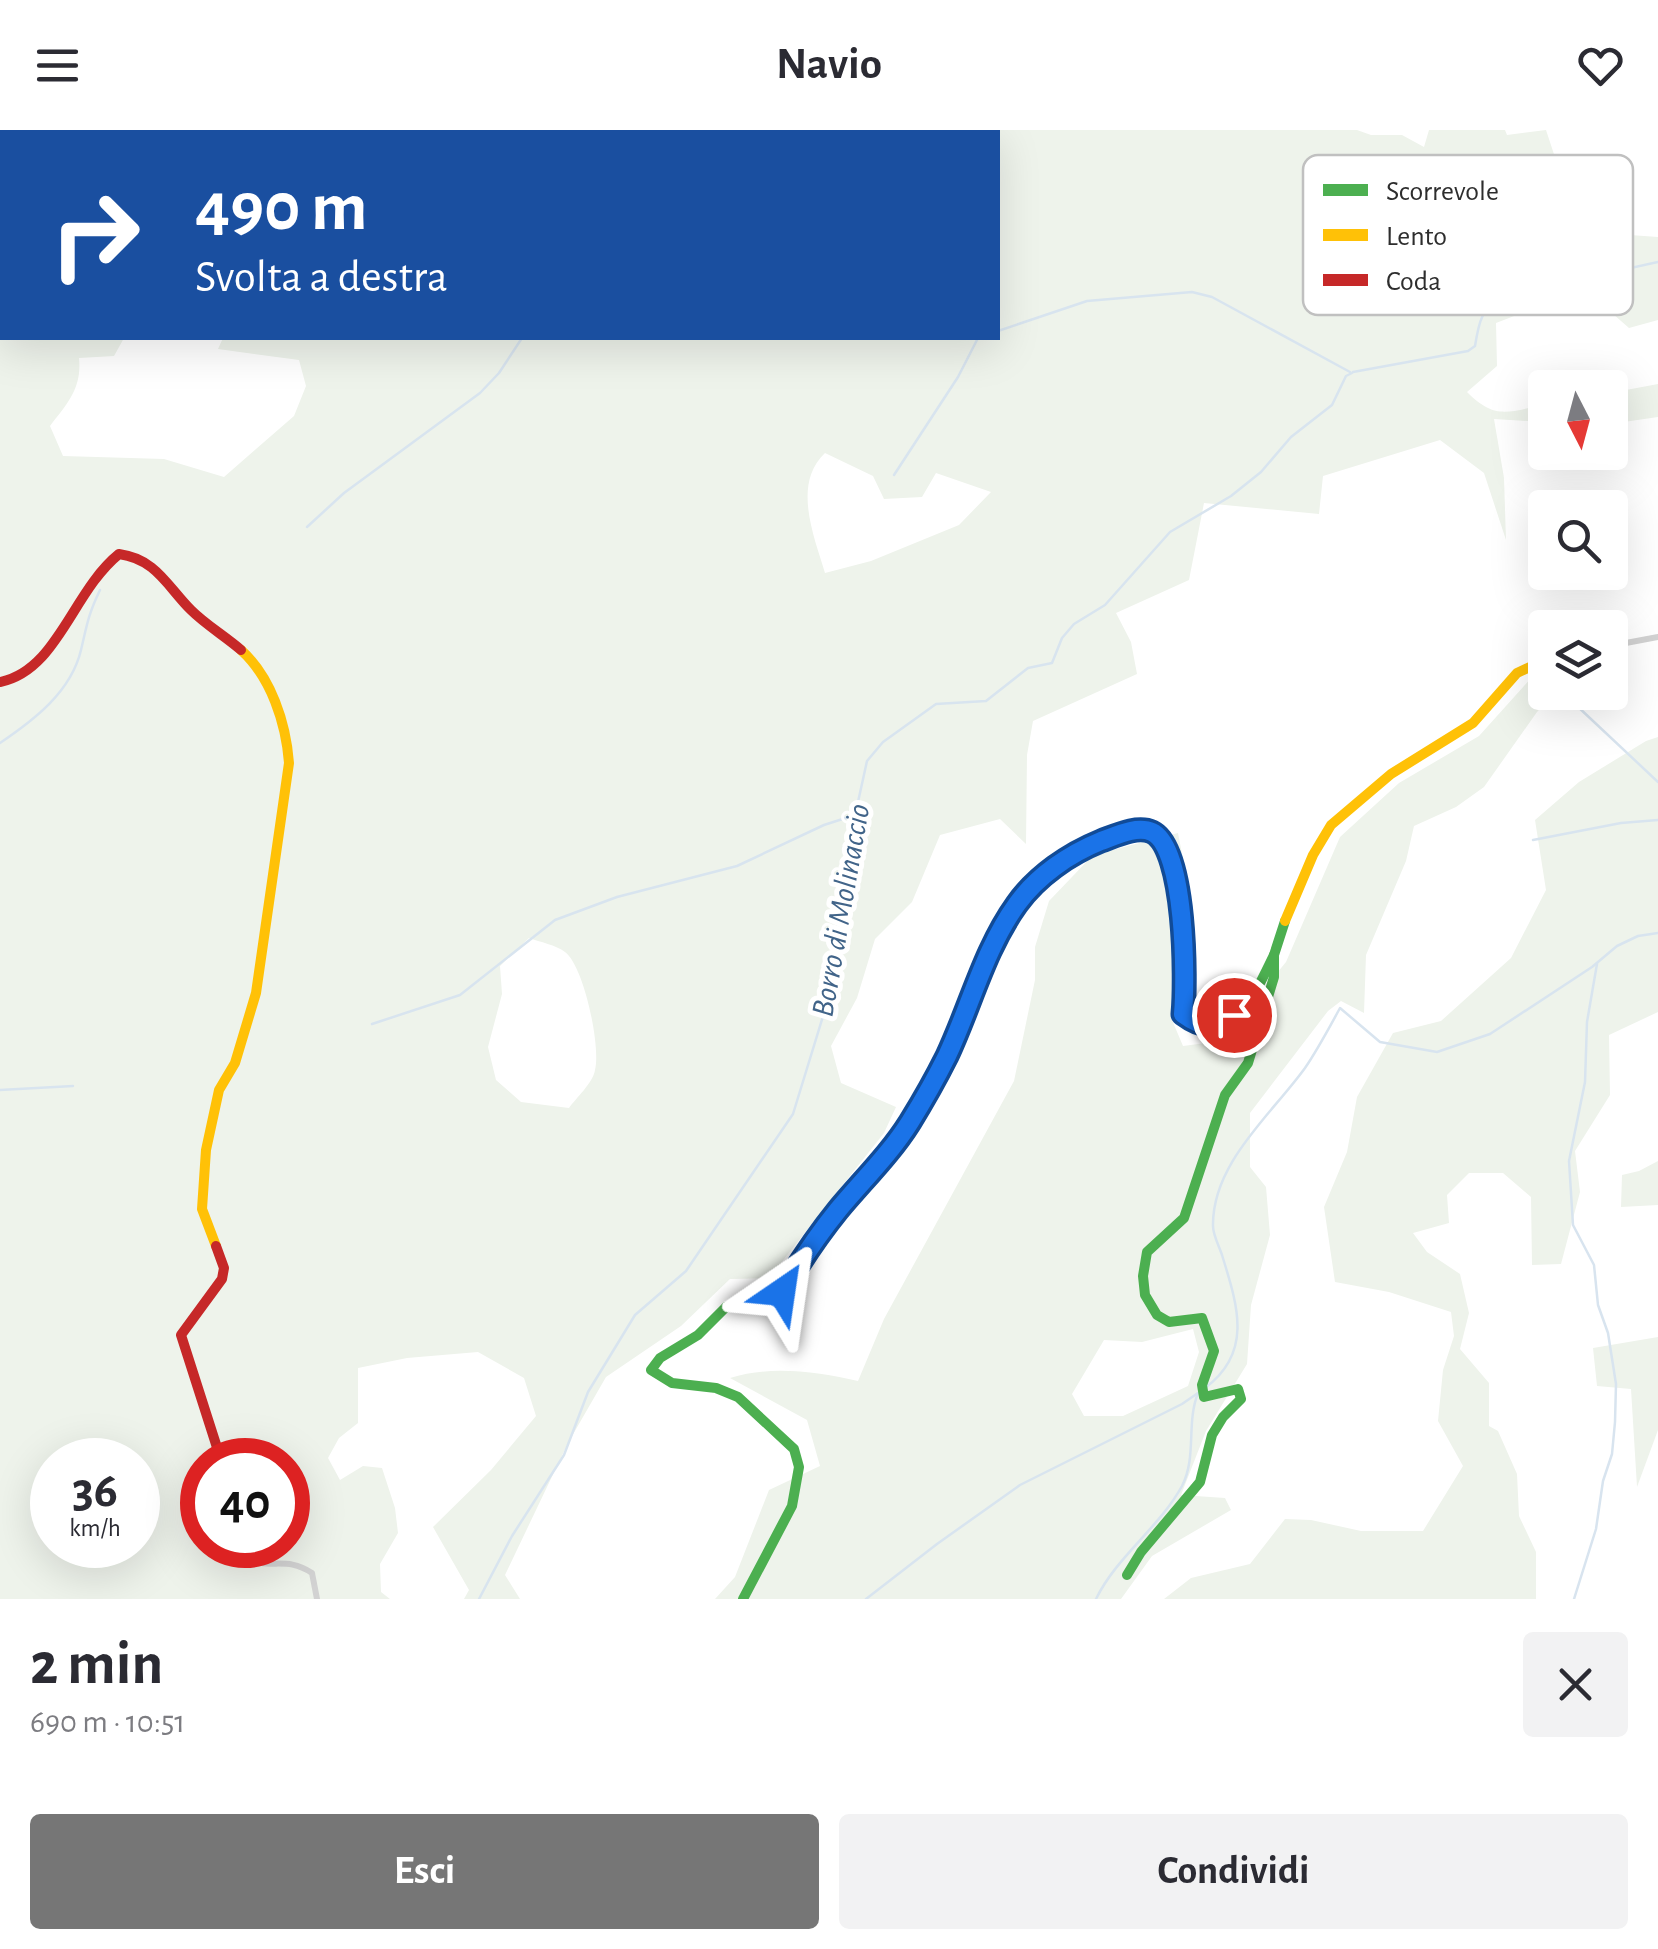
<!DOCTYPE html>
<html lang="it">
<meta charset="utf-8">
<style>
body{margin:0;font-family:"Alegreya Sans",sans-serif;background:#f2f2f3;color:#2b2b33;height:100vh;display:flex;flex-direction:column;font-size:38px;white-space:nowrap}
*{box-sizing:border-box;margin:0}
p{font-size:32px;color:#7c7c81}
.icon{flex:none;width:55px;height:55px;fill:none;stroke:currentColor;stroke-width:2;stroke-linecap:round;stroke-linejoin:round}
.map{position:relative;height:1469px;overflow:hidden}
.details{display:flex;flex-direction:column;background:#fff;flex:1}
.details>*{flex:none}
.hud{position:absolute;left:0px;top:0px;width:1000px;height:210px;box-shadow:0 10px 40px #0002;background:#1a4fa0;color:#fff;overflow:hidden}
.needle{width:65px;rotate:174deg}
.tools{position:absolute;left:1528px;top:240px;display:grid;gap:20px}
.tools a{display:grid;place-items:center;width:100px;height:100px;border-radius:10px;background:#fff;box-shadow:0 10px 40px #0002;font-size:50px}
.speed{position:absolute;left:30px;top:1308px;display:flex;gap:20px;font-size:50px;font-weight:700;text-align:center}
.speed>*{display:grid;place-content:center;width:130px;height:130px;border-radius:50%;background:#fff;box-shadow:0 10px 40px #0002;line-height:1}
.speed small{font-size:25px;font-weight:400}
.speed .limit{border:15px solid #d22;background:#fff;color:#111}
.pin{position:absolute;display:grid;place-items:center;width:85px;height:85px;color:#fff;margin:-42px;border:5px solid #fff;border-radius:50%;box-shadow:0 2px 10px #0007}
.me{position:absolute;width:110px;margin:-55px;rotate:32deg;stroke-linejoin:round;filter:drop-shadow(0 0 8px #0008)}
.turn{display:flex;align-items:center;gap:35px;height:210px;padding:0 30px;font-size:45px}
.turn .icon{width:130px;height:130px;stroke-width:2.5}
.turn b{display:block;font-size:70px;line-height:85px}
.round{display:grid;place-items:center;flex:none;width:105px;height:105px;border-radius:10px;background:#f2f2f3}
.head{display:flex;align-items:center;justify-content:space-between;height:170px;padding:0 30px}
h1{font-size:60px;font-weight:700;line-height:75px}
.action{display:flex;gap:20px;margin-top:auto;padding:20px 30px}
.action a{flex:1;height:115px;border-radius:10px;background:#767676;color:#fff;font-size:40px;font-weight:700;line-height:115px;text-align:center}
.action a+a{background:#f2f2f3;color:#2b2b33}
header{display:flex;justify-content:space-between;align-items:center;height:130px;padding:0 30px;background:#fff;font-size:45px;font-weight:700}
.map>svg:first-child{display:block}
.green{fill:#eef3eb;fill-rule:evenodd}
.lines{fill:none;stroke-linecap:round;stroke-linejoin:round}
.stream{stroke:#d8e4ef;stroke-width:2.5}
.street{stroke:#d2d2d2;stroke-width:6}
.fast{stroke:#4caf50;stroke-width:10}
.slow{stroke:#ffc107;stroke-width:10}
.jam{stroke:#c62828;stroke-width:10}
.route-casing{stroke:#114b97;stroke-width:25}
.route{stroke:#1a73e8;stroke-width:18}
.labels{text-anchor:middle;stroke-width:10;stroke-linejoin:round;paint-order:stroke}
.water-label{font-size:32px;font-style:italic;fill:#416489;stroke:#fff}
.key{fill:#fff;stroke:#c0c0c0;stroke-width:2.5}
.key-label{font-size:28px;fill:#2d2d2d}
</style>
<header><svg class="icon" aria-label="menu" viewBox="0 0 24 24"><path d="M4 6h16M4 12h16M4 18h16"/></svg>Navio<svg class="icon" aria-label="heart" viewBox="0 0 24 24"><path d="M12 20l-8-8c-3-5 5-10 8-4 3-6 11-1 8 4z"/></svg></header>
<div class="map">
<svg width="1658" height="1469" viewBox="0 0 1658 1469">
<rect width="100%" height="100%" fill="#fff"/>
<g class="green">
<path d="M0,0H1357L1371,5H1402L1424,17L1429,0H1505L1507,5L1546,0L1579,100L1602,131L1630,105L1658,107V190L1629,198L1597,170L1522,183L1496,193L1497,236L1467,262C1496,291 1508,281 1545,275V292L1494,289L1504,348L1506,410L1484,343L1440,310L1323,346L1319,384L1204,373L1189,450L1116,483L1131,512L1137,544L1033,591L1027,625L1026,714L1000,689L940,705L912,772L875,809L857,868L831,916L841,953L896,977L884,1003L769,1148L730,1149L681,1196L606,1247L568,1313L505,1445L520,1469H464L469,1460L433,1397L491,1340L536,1286L524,1248L478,1222L407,1228L358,1238V1293L339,1308L328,1328L340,1350L363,1336L382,1338L395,1378L398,1403L380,1434L381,1462L390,1469H0ZM2,2H998V208H223L218,219L299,230L306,256L294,286L224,347L164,329L63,326L50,296C68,273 82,258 79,228L114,226L124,208H2ZM825,323L873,346L884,369L922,367L936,343L991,362L959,395L871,431L825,443C814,406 792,354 825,323ZM529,808C540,812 556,815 565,822C584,836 601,917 595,940C593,953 576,968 569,978L521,972L496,950L488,917L502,864L500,836ZM52,1330H138V1415H52ZM202,1330H288V1415H202Z"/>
<path d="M1658,254V287L1610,294V263Z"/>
<path d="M1545,546V562L1555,563L1537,582L1484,657L1456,677L1414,696L1406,731L1366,825L1364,883L1341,871L1328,881L1250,983V1037L1266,1057L1270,1105L1251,1175L1247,1234L1206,1301L1181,1365L1225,1368L1231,1380L1152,1426L1121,1469H715L735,1447L769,1360L820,1336L807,1290L730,1248C770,1235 818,1242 858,1251L884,1189L1014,951L1035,850V817L1049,771L1093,725L1178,703L1191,770L1192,875L1172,890L1183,916L1221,911L1286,832L1340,707L1399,653L1479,606L1532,547ZM1193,1199L1199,1222L1188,1256L1123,1286H1084L1072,1264L1104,1210L1142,1212Z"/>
<path d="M1658,607V882L1609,905L1610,965L1575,1021L1580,1062L1561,1134L1532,1135L1531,1067L1503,1043H1469L1447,1065L1449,1093L1413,1103L1427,1122L1460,1144L1469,1183L1460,1219L1489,1253V1296L1498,1301L1517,1344L1519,1386L1536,1422V1469H1164L1191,1448L1250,1434L1285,1389L1311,1390L1361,1401H1423L1463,1336L1438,1291L1443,1240L1454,1206L1451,1182L1389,1162L1335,1152L1324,1077L1347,1022L1357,967L1393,903L1441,891L1511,828L1546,760L1535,690L1579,652L1646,611Z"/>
<path d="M1658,1031V1075L1621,1077L1622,1045L1639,1041Z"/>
<path d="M1658,1207V1300L1637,1357L1631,1259L1597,1256L1593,1218Z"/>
</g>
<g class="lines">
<g class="stream">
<path d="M124,2L128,0"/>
<path d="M259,2L260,0"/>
<path d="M831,2L835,0"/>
<path d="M998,201L1087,171L1192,162L1212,167L1350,242"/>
<path d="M1353,242L1468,221L1475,216C1479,191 1481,179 1504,166L1658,132"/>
<path d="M894,345L958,247L978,208"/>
<path d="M307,397L344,363L480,263L499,243L522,208"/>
<path d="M1576,575L1658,652"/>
<path d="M0,613C34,590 71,562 81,520C87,495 88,485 100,460"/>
<path d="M1533,710L1621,693L1658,690"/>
<path d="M372,894L460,865L555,790L617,767L737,736L824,695L855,685"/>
<path d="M0,960L73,956"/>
<path d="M1205,1258C1254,1222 1237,1174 1222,1125C1219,1116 1213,1105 1213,1096C1212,1033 1272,984 1305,938C1318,919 1329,898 1340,878L1380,912L1437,922L1490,904L1592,837L1617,816L1638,806L1658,803"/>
<path d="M479,1469L512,1406L564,1325L588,1262L635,1185L686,1141L793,984L828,870L831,827L853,726L858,672L867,631L883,612L936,574L986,571L1028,538L1052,533L1062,508L1074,494L1105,475L1170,402L1231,366L1261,342L1291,307L1332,275L1346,246L1352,243"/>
<path d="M866,1469L937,1414L1020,1355L1182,1274L1198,1263"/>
<path d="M1096,1469C1117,1426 1159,1398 1182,1356C1197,1327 1186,1293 1198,1263"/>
<path d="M1574,1469L1596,1399L1603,1351L1612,1324L1615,1292L1616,1254L1608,1203L1598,1175L1594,1135L1573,1095L1569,1031L1585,952L1587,892L1597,834"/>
</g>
<g class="street">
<path d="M1610,516L1658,507"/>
<path d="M239,1415L242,1425C270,1443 283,1424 312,1443L317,1469"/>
</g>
<g class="fast">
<path d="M1156,706C1190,739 1186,839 1183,884C1236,912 1254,866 1274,825"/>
<path d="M1127,1445L1141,1422L1200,1352L1212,1305L1223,1287L1241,1269L1238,1259L1204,1267L1202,1255L1214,1221L1202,1188L1169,1192L1157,1185L1145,1165L1143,1146L1147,1122L1184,1088L1225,965L1248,933L1274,847V825L1285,791"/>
<path d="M743,1469L792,1376L799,1337L794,1319L738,1267L716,1258L672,1253L651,1240L660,1228L698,1205L726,1177L771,1167L782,1161L810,1117L883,1026"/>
</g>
<g class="slow">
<path d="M1285,791L1313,725L1331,695L1391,644L1473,593L1517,543L1545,530"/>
<path d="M216,1116L202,1079L206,1020L219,960L235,933L256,863L289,633C286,593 271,547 241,520"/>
</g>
<g class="jam">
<path d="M0,552C58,540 72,462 119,424C156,429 167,456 191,480C206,495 225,506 241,520"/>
<path d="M883,1026C907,994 931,960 948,923C989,833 1002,750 1106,709C1122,703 1141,694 1156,706"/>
<path d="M216,1116L224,1138L222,1149L181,1205L221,1330"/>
</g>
</g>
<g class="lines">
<defs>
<path id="route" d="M782,1162C799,1133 817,1106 838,1080C862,1051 890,1024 910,992C923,971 936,948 947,926C971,875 984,820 1017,774C1037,746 1069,724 1101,711C1115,706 1137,695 1152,702C1186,718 1186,851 1183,884C1203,899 1214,898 1234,885"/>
</defs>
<use href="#route" class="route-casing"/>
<use href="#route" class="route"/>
</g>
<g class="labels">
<g class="water-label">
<text transform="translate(840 780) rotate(-80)" y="11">Borro di Molinaccio</text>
</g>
</g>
<rect x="1303" y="25" width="330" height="160" rx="15" class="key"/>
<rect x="1323" y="54" width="45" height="12" fill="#4caf50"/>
<rect x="1323" y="99" width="45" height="12" fill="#ffc107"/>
<rect x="1323" y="144" width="45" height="12" fill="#c62828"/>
<g class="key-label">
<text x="1386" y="70">Scorrevole</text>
<text x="1386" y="115">Lento</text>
<text x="1386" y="160">Coda</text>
</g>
</svg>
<div class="tools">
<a><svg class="needle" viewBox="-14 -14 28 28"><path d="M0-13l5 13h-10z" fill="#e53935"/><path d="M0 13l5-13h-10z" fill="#7c7c81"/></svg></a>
<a><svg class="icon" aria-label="search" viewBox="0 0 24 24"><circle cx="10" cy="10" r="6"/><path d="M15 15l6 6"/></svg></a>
<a><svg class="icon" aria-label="layers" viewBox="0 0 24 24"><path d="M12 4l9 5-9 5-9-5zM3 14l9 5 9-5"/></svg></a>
</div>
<div class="speed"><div>36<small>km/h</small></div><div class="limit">40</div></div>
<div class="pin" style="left:1234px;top:885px;background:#d93025"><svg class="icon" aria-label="arrive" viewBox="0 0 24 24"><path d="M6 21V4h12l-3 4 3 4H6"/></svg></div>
<svg class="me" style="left:782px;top:1162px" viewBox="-20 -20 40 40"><path d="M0-17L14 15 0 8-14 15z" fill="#1a73e8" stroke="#fff" stroke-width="4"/></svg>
<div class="hud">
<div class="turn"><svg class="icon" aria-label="right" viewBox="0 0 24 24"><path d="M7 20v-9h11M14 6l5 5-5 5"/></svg><div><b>490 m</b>Svolta a destra</div></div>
</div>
</div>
<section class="details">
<div class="head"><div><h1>2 min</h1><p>690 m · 10:51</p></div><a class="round"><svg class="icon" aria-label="close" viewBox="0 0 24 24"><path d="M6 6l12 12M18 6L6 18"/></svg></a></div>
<div class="action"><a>Esci</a><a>Condividi</a></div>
</section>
